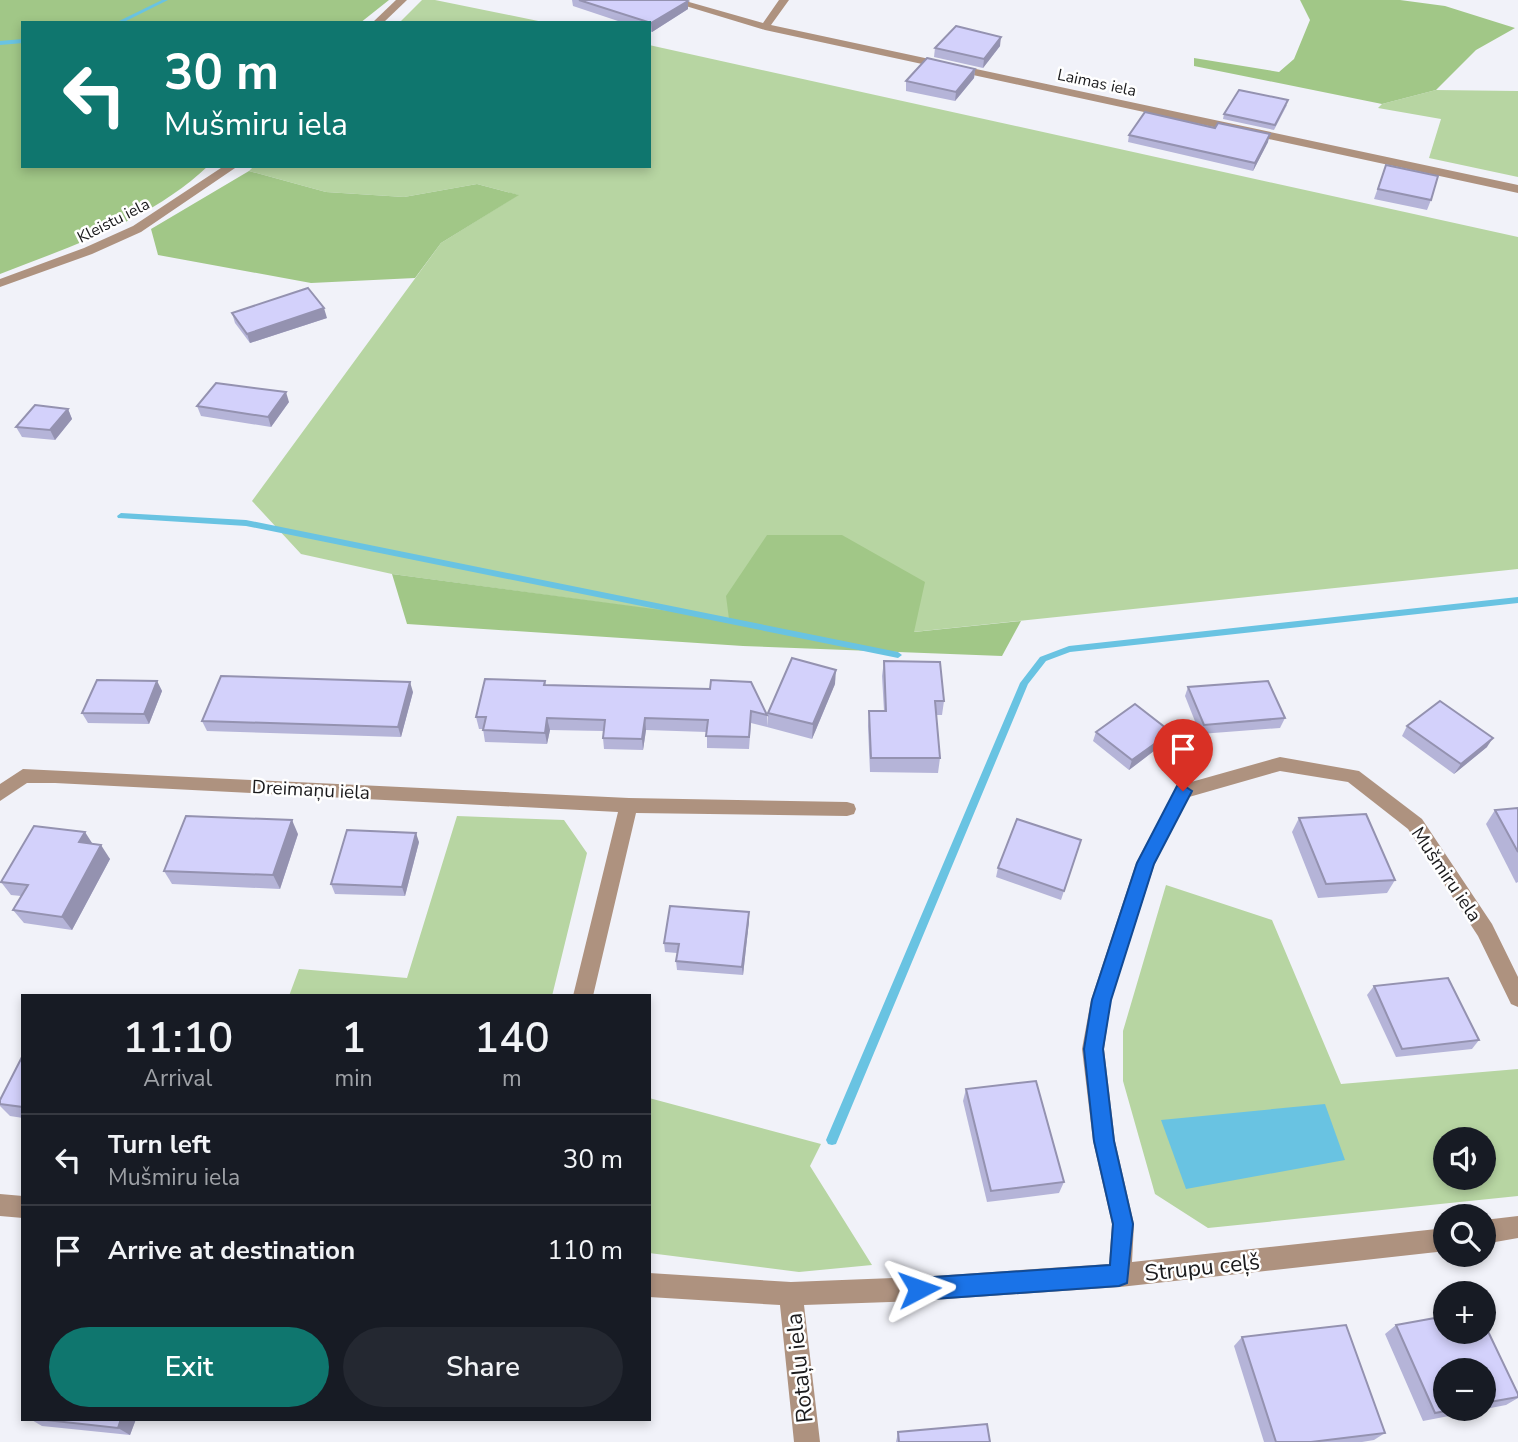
<!DOCTYPE html>
<meta charset="utf-8">
<style>
body{margin:0;font-family:"Nunito Sans",sans-serif;background:#242831;color:#f1f3f6;height:100vh;display:flex;flex-direction:column;font-size:26px;white-space:nowrap}
*{box-sizing:border-box;margin:0}
p{font-size:23px;color:#9ea1a6}
.icon{flex:none;width:38px;height:38px;fill:none;stroke:currentColor;stroke-width:2;stroke-linecap:round;stroke-linejoin:round}
.map{position:relative;flex:1;overflow:hidden}
.sheet{position:absolute;left:21px;top:994px;width:630px;height:427px;display:flex;flex-direction:column;background:#171b24;border-radius:0px;box-shadow:0 4px 10px #0003}
.sheet>*{flex:none}
.top-card{position:absolute;left:21px;top:21px;width:630px;height:147px;border-radius:0px;box-shadow:0 4px 10px #0003;background:#0f766e;color:#fff;overflow:hidden}
.tools{position:absolute;left:1433px;top:1127px;display:grid;gap:14px}
.tools a{display:grid;place-items:center;width:63px;height:63px;border-radius:50%;background:#171b24;box-shadow:0 4px 10px #0003;font-size:35px}
.pin{position:absolute;display:grid;place-items:center;width:60px;height:60px;color:#fff;margin:-72px -30px;border-radius:50% 50% 50% 0;rotate:-45deg;box-shadow:0 0 7px #0007}
.pin .icon{rotate:45deg}
.me{position:absolute;width:77px;margin:-38px;rotate:86deg;stroke-linejoin:round;filter:drop-shadow(0 0 5px #0008)}
.turn{display:flex;align-items:center;gap:24px;height:147px;padding:0 28px;font-size:32px}
.turn .icon{width:91px;height:91px;stroke-width:2.5}
.turn b{display:block;font-size:49px;line-height:60px}
.eta{display:flex;justify-content:space-evenly;align-items:center;height:119px;text-align:center}
.eta b{font-size:42px;font-weight:600;line-height:49px}
.cta{display:flex;gap:14px;margin-top:auto;padding:14px 28px}
.cta a{flex:1;height:80px;border-radius:42px;background:#0f766e;color:#fff;font-size:28px;font-weight:600;line-height:80px;text-align:center}
.cta a+a{background:#242831;color:#f1f3f6}
ul{padding:0;list-style:none}
li{display:flex;align-items:center;gap:21px;height:91px;padding:0 28px;border-top:2px solid #363941}
li div{flex:1}
li b{display:block;font-size:26px}
li em{font-style:normal}
.map>svg:first-child{display:block}
.green{fill:#b7d5a2;fill-rule:evenodd}
.forest{fill:#a1c787}
.water{fill:#69c3e2}
.lines{fill:none;stroke-linecap:round;stroke-linejoin:round}
.stream{fill:#69c3e2;fill-rule:evenodd}
.minor{fill:#ae927f;fill-rule:evenodd}
.tertiary{fill:#ae927f;fill-rule:evenodd}
.wall{fill:#b5b4d8;fill-rule:evenodd}
.shaded-wall{fill:#9492b0}
.building{fill:#d3d1fb;stroke:#9492b0;stroke-width:2}
.route{fill:#1a73e8;stroke:#114b97;stroke-width:2}
.labels{text-anchor:middle;stroke-width:5;stroke-linejoin:round;paint-order:stroke}
.far-street-label{font-size:16px;fill:#1b1b1d;stroke:#fff}
.street-label{font-size:19px;fill:#1b1b1d;stroke:#fff}
.near-street-label{font-size:23px;fill:#1b1b1d;stroke:#fff}
</style>
<div class="map">
<svg width="1518" height="1442" viewBox="0 0 1518 1442">
<rect width="100%" height="100%" fill="#f1f2f9"/>
<g class="green">
<path d="M422,0H435L548,23H399Z"/>
<path d="M649,45L1518,237V569L913,632L729,620L392,574L301,554L252,501L441,243L518,195L477,184L404,197L326,192L249,171L254,166H649Z"/>
<path d="M1436,90L1518,91V177L1429,158L1441,119L1378,108L1382,104Z"/>
<path d="M457,816L564,820L587,853L552,996H289L299,969L407,978Z"/>
<path d="M1166,885L1272,920L1341,1084L1518,1069V1196L1208,1228L1155,1194L1123,1081V1031ZM1446,1139H1484V1178H1446Z"/>
<path d="M649,1098L821,1144L810,1166L872,1265L799,1272L649,1253Z"/>
</g>
<g class="forest">
<path d="M0,0H389L360,23H23V166H208C151,220 72,246 0,274Z"/>
<path d="M1300,0H1400L1445,6L1515,28L1476,50L1436,90L1382,104L1194,66V58L1279,72L1294,59L1310,20Z"/>
<path d="M249,171L326,192L404,197L477,184L519,195L441,243L415,278L311,283L158,255L151,229Z"/>
<path d="M767,535H842L925,582L914,632L1021,621L1002,656L743,646L407,624L392,574L729,619L726,596Z"/>
</g>
<path class="water" d="M1325,1104L1345,1160L1186,1189L1161,1120Z"/>
<g class="lines">
<g class="stream">
<path d="M162,0H168L122,23H115Z"/>
<path d="M23,39V43L0,45V41Z"/>
<path d="M121,513L246,520L898,652L902,655L898,658L246,526L118,518L117,516Z"/>
<path d="M1518,597V603L1070,652L1046,661L1028,684L836,1144L832,1145L828,1144L826,1140L1020,683L1040,657L1069,646Z"/>
</g>
<g class="minor">
<path d="M666,0H682L763,23L779,0H789L771,25L1518,185V193L765,30Z"/>
<path d="M1280,757L1359,771L1422,819L1492,924L1518,977V1007L1511,1004L1478,936L1408,829L1348,782L1280,771L1189,797L1155,863L1111,1000L1104,1049L1115,1141L1134,1224L1132,1262L1446,1228V1251L1120,1287L919,1301L804,1305L820,1442H794L780,1305L649,1297V1273L791,1282L919,1277L1109,1264L1112,1224L1093,1141L1082,1049L1091,1000L1136,863L1177,786Z"/>
<path d="M23,769L629,798L847,802L854,804L856,809L854,814L847,816L636,813L593,996H573L618,812L55,783H27L0,801V784Z"/>
<path d="M0,1194L23,1196V1218L0,1216Z"/>
<path d="M1518,1216V1238L1484,1244V1220Z"/>
</g>
<g class="tertiary">
<path d="M396,0H407L383,23H372Z"/>
<path d="M224,166H238L141,232L92,254L0,287V279L84,248L133,226Z"/>
</g>
</g>
<g class="wall">
<path d="M572,0H686L688,9L652,32L649,31V23H624L573,6Z"/>
<path d="M1000,46L983,68L934,57L935,48Z"/>
<path d="M975,69L974,78L955,101L906,91V81Z"/>
<path d="M1287,105L1274,130L1223,119L1224,114Z"/>
<path d="M1129,135L1268,142L1253,171L1128,142Z"/>
<path d="M1386,165L1431,200L1427,210L1374,199Z"/>
<path d="M232,313L327,318L250,343L235,323Z"/>
<path d="M289,402L271,427L201,416L197,406Z"/>
<path d="M68,409L72,419L55,440L22,437L16,427Z"/>
<path d="M884,661L944,701L942,715H936L940,758L938,773L870,772L868,726L869,711H884L882,676Z"/>
<path d="M157,681L162,691L149,724L88,723L82,713Z"/>
<path d="M545,681L546,685L710,689L767,715V727L751,723L749,749L707,748V732L646,730L643,750L604,749L603,738V731L550,730L547,744L485,742L483,729H479L476,717Z"/>
<path d="M835,684L812,739L767,727L768,713Z"/>
<path d="M1188,687L1285,718L1280,728L1200,734L1185,696Z"/>
<path d="M413,692L401,737L207,731L202,721Z"/>
<path d="M1407,726L1487,747L1454,774L1402,736Z"/>
<path d="M1096,732L1167,741L1129,770L1093,741Z"/>
<path d="M1518,808V882L1516,883L1486,824L1495,810Z"/>
<path d="M1299,818L1395,880L1387,893L1318,898L1292,832Z"/>
<path d="M298,834L280,889L172,884L164,871Z"/>
<path d="M1081,840L1061,900L996,877L998,868Z"/>
<path d="M419,842L405,896L335,894L331,884Z"/>
<path d="M93,844L110,859L72,930L24,923L13,910L21,896L11,895L1,882Z"/>
<path d="M749,921L743,975L677,970L676,961L677,953L665,952L664,943Z"/>
<path d="M1374,986L1479,1040L1472,1049L1396,1057L1367,995Z"/>
<path d="M23,1055V1118L10,1116L0,1106V1100Z"/>
<path d="M966,1089L1064,1182L1059,1193L987,1202L963,1101Z"/>
<path d="M1446,1316V1332H1484V1323L1518,1394V1398L1506,1405L1423,1421L1385,1334L1396,1325ZM1446,1370H1484V1409H1446Z"/>
<path d="M1242,1337L1385,1433L1374,1440L1362,1442H1264L1234,1346Z"/>
<path d="M30,1419H136L130,1435L42,1426Z"/>
<path d="M898,1432L990,1442H896Z"/>
</g>
<g class="shaded-wall">
<path d="M688,1V9L652,32L651,23Z"/>
<path d="M1001,37L1000,46L983,68L984,59Z"/>
<path d="M975,69L974,78L955,101L956,92Z"/>
<path d="M1270,134L1268,142L1253,171L1255,163Z"/>
<path d="M324,308L327,318L250,343L247,334Z"/>
<path d="M286,392L289,402L271,427L268,417Z"/>
<path d="M68,409L72,419L55,440L50,430Z"/>
<path d="M836,670L835,684L812,739L813,724Z"/>
<path d="M157,681L162,691L149,724L144,714Z"/>
<path d="M410,682L413,692L401,737L398,727Z"/>
<path d="M547,718L550,730L547,744L545,733Z"/>
<path d="M645,718L646,730L643,750L642,739Z"/>
<path d="M1171,732L1167,741L1129,770L1132,760Z"/>
<path d="M1493,738L1487,747L1454,774L1461,764Z"/>
<path d="M292,820L298,834L280,889L273,875Z"/>
<path d="M85,832L94,846L79,842Z"/>
<path d="M416,833L419,842L405,896L402,887Z"/>
<path d="M101,845L110,859L72,930L62,917Z"/>
<path d="M749,912V921L743,975L742,967Z"/>
<path d="M121,1419H136L130,1435L118,1428Z"/>
</g>
<g class="building">
<path d="M579,0H686L688,1L651,23Z"/>
<path d="M956,26L1001,37L984,59L935,48Z"/>
<path d="M927,58L975,69L956,92L906,81Z"/>
<path d="M1239,90L1288,100L1275,125L1224,114Z"/>
<path d="M1145,112L1215,128L1218,123L1270,134L1255,163L1129,135Z"/>
<path d="M1386,165L1438,176L1431,200L1378,189Z"/>
<path d="M308,288L324,308L247,334L232,313Z"/>
<path d="M216,383L286,392L268,417L197,406Z"/>
<path d="M35,405L68,409L50,430L16,427Z"/>
<path d="M792,658L836,670L813,724L768,713Z"/>
<path d="M884,661L940,662L944,701H935L940,758H871L869,711H886Z"/>
<path d="M221,676L410,682L398,727L202,721Z"/>
<path d="M485,679L545,681L544,685L710,689L711,680L751,682L767,715L751,711L749,737L706,736L708,720L645,718L642,739L603,738L605,720L547,718L545,733L483,730L486,717H476Z"/>
<path d="M97,680L157,681L144,714L82,713Z"/>
<path d="M1268,681L1285,718L1204,725L1188,687Z"/>
<path d="M1440,701L1493,738L1461,764L1407,726Z"/>
<path d="M1135,704L1171,732L1132,760L1096,732Z"/>
<path d="M1518,808V852L1495,810Z"/>
<path d="M1366,814L1395,880L1326,884L1299,818Z"/>
<path d="M186,816L292,820L273,875L164,871Z"/>
<path d="M1017,819L1081,840L1064,891L998,868Z"/>
<path d="M34,826L85,832L79,842L101,845L62,917L13,910L28,885L1,882Z"/>
<path d="M347,830L416,833L402,887L331,884Z"/>
<path d="M670,906L749,912L742,967L676,961L679,944L664,943Z"/>
<path d="M1448,978L1479,1040L1402,1049L1374,986Z"/>
<path d="M23,1055V1107L0,1104V1100Z"/>
<path d="M1036,1081L1064,1182L991,1191L966,1089Z"/>
<path d="M1446,1316V1332H1484V1323L1518,1394V1397L1484,1403V1370H1446V1409H1456L1435,1413L1396,1325Z"/>
<path d="M1346,1325L1385,1433L1311,1442H1276L1242,1337Z"/>
<path d="M37,1419H121L118,1428Z"/>
<path d="M987,1424L990,1442H899L898,1432Z"/>
</g>
<path class="route" d="M1183,785L1192,791L1154,864L1111,1000L1103,1049L1114,1141L1133,1224L1127,1283L1119,1286L919,1300L912,1297L909,1289L912,1281L919,1278L1110,1265L1113,1224L1094,1141L1084,1049L1092,1000L1137,863L1177,786Z"/>
<g class="labels">
<g class="far-street-label">
<text transform="translate(1097 82) rotate(12)" y="6">Laimas iela</text>
<text transform="translate(113 220) rotate(-27)" y="6">Kleistu iela</text>
</g>
<g class="street-label">
<text transform="translate(311 789) rotate(3)" y="7">Dreimaņu iela</text>
<text transform="translate(1447 874) rotate(56)" y="7">Mušmiru iela</text>
</g>
<g class="near-street-label">
<text transform="translate(1202 1267) rotate(-6)" y="8">Strupu ceļš</text>
<text transform="translate(799 1368) rotate(-96)" y="8">Rotaļu iela</text>
</g>
</g>
</svg>
<div class="tools">
<a><svg class="icon" aria-label="sound" viewBox="0 0 24 24"><path d="M4 9h4l5-4v14l-5-4H4zM17 9q2 3 0 6"/></svg></a>
<a><svg class="icon" aria-label="search" viewBox="0 0 24 24"><circle cx="10" cy="10" r="6"/><path d="M15 15l6 6"/></svg></a>
<a>+</a>
<a>−</a>
</div>
<div class="pin" style="left:1183px;top:791px;background:#d93025"><svg class="icon" aria-label="arrive" viewBox="0 0 24 24"><path d="M6 21V4h12l-3 4 3 4H6"/></svg></div>
<svg class="me" style="left:919px;top:1289px" viewBox="-20 -20 40 40"><path d="M0-17L14 15 0 8-14 15z" fill="#1a73e8" stroke="#fff" stroke-width="4"/></svg>
<div class="top-card">
<div class="turn"><svg class="icon" aria-label="left" viewBox="0 0 24 24"><path d="M17 20v-9H6M10 6l-5 5 5 5"/></svg><div><b>30 m</b>Mušmiru iela</div></div>
</div>
<section class="sheet">
<div class="eta">
<div><b>11:10</b><p>Arrival</p></div>
<div><b>1</b><p>min</p></div>
<div><b>140</b><p>m</p></div>
</div>
<ul>
<li><svg class="icon" aria-label="left" viewBox="0 0 24 24"><path d="M17 20v-9H6M10 6l-5 5 5 5"/></svg><div><b>Turn left</b><p>Mušmiru iela</p></div><em>30 m</em></li>
<li><svg class="icon" aria-label="arrive" viewBox="0 0 24 24"><path d="M6 21V4h12l-3 4 3 4H6"/></svg><div><b>Arrive at destination</b></div><em>110 m</em></li>
</ul>
<div class="cta"><a>Exit</a><a>Share</a></div>
</section>
</div>
